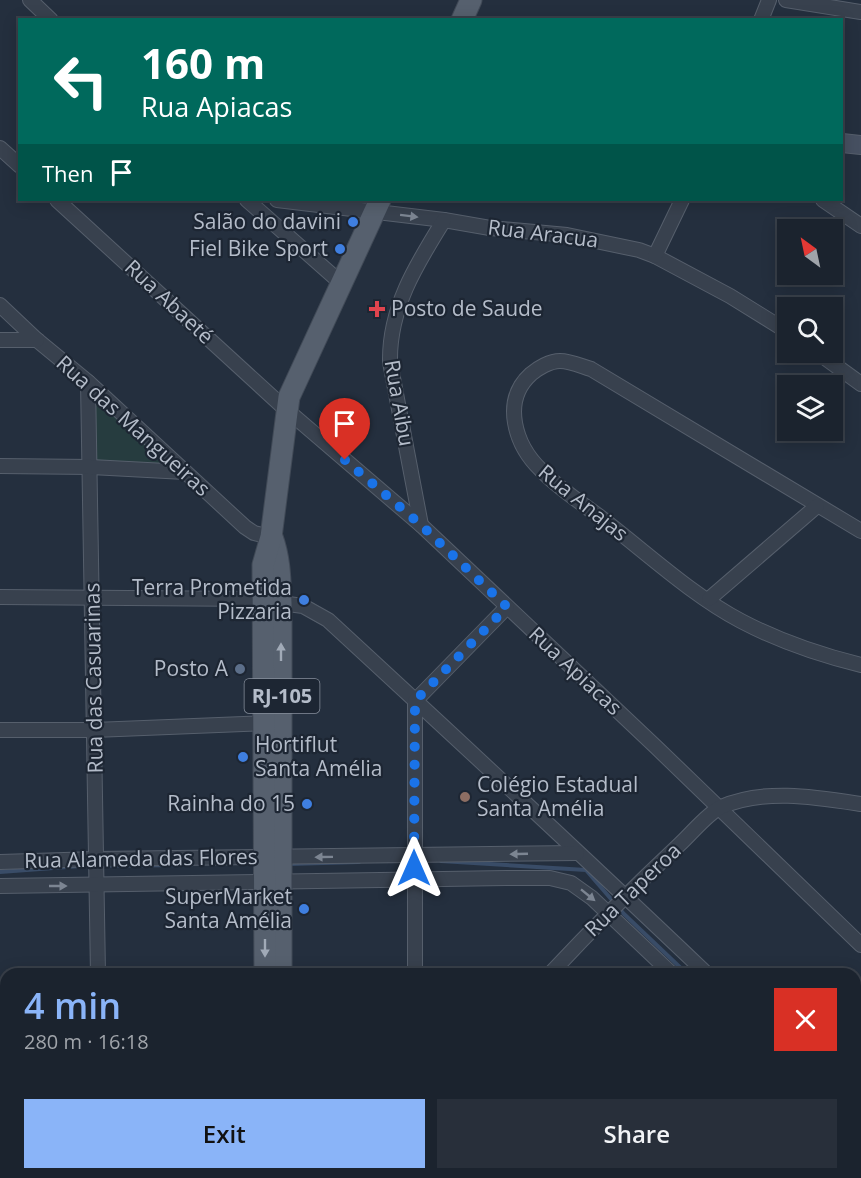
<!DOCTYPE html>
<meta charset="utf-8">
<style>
body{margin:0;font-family:"Open Sans",sans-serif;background:#282f3a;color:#f1f3f6;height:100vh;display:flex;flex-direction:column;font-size:22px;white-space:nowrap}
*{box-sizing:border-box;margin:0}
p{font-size:20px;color:#a0a4aa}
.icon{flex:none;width:33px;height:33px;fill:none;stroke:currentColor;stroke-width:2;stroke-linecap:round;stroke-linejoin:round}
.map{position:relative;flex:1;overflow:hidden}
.panel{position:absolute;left:0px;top:968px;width:861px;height:212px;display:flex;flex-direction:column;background:#1b232e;border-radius:18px 18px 0 0;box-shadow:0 3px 15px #0003,0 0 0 2px #39404a}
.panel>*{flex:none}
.top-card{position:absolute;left:18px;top:18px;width:825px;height:183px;border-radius:0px;box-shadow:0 3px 15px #0003,0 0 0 2px #39404a;background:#00695c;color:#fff;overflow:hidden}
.needle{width:39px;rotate:327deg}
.buttons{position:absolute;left:777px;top:219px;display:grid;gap:12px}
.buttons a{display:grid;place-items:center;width:66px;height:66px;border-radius:0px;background:#1b232e;box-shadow:0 3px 15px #0003,0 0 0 2px #39404a;font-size:30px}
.pin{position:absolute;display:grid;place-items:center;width:51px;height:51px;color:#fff;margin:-62px -26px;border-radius:50% 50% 50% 0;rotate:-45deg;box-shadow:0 0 6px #0007}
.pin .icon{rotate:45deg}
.me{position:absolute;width:66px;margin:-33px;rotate:0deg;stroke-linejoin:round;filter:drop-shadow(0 0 4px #0008)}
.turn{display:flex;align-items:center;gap:21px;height:126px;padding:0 24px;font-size:27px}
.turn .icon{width:78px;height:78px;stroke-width:2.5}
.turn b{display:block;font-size:42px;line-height:51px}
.then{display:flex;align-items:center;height:57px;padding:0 24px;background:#0003;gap:12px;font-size:22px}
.round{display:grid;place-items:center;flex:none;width:63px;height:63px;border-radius:0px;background:#282f3a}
.summary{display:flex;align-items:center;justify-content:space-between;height:102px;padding:0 24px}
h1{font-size:36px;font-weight:600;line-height:45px;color:#8ab4f8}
.primary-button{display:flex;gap:12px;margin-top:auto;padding:12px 24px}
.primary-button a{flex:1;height:69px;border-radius:0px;background:#8ab4f8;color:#111;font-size:24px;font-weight:600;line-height:69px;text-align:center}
.primary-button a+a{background:#282f3a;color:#f1f3f6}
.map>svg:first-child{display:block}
.park{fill:#263c3f}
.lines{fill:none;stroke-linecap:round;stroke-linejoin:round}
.stream{stroke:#394c67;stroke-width:4}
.street-casing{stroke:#565f6c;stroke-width:16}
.secondary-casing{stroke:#565f6c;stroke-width:20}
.primary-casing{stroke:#414a57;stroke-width:23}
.street{stroke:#38414e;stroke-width:14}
.secondary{stroke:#465061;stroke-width:18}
.primary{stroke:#56606e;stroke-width:21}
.oneway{fill:#7c8592}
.oneway2{fill:#a1aab7}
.route{stroke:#1a73e8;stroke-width:10;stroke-dasharray:0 18}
.shop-dot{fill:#3f7fe0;stroke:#1d2633;stroke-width:2}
.health-dot{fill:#e0444e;stroke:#1d2633;stroke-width:2}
.service-dot{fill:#5c6f8a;stroke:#1d2633;stroke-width:2}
.education-dot{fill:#8d6e63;stroke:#1d2633;stroke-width:2}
.labels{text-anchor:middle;stroke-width:4.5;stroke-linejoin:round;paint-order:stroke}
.shield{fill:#1d2633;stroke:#878f9c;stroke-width:1.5}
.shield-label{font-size:20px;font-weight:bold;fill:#b4bcc9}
.poi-label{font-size:21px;fill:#b4bcc9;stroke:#1d2633;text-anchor:end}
.street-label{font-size:21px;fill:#b4bcc9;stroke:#1d2633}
</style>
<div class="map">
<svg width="861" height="1178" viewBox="0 0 861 1178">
<rect width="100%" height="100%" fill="#242f3e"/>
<path class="park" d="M90,383L179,467L91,466Z"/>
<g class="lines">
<g class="stream">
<path d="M441,861L586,870L624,914L687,974"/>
<path d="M288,864L359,862"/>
<path d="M0,872L80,866L191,865"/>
</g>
<defs>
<g id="street">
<path d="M30,0L51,20"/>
<path d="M786,0L861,12"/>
<path d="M761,20L769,0"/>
<path d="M0,148L20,166"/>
<path d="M57,200L281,405L421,525L656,747L861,945"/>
<path d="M247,200L341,283"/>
<path d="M277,200L444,220L490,228L567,235L639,250L655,256L730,296L788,332"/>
<path d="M823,200L861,226"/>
<path d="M655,256L682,200"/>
<path d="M0,305L37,340L88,382L245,527L254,533L271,537"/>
<path d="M0,340H37"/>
<path d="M817,352L861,384"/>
<path d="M88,382L98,974"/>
<path d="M0,466L91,467L185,472"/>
<path d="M421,525L390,362C389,308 416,265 444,220"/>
<path d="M861,531L591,369C581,366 570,361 560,361C550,361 538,368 531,374C501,401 515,445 541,470C561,491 587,506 609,524C650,556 695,597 741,621C779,641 820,655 861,665"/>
<path d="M0,597L263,599"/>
<path d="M709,599L817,506"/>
<path d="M281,603L303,606L328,620C455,737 582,855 707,974"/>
<path d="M0,730H94L271,723"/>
<path d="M0,862L96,859L577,853"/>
<path d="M0,886L506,878H550L571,883L592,898L672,974"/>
<path d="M415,974V701L507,607"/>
<path d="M550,974C592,929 635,886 680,844C691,834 708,813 721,807C764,788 816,797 861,804"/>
<path d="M0,1013L6,1012"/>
<path d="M0,1098L6,1148"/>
<path d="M855,1114L861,1120"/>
<path d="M855,1147L861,1141"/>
<path d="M9,1173L10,1178"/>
<path d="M417,1173V1178"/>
<path d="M700,1173L705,1178"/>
<path d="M100,1178V1173"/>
<path d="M599,1178L604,1173"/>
<path d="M824,1178L829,1173"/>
</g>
<path id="secondary" d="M842,143L861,145"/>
<g id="primary">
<path d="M462,20L471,0"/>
<path d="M272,537C280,559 280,580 281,603V974"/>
<path d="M265,974L263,565L271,537L289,397L380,200"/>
<path d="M268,1173V1178"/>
<path d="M283,1173V1178"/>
</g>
</defs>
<use href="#street" class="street-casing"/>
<use href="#secondary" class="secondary-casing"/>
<use href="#primary" class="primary-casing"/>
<use href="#street" class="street"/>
<use href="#secondary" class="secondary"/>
<use href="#primary" class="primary"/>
</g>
<defs><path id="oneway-solid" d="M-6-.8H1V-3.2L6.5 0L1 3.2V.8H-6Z" transform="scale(1.5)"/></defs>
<g class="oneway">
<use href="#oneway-solid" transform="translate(409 216) rotate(7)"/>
<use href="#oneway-solid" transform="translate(519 854) rotate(178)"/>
<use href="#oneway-solid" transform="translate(324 857) rotate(179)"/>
<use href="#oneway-solid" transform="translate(58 886)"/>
<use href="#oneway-solid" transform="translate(588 895) rotate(39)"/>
</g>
<g class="oneway2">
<use href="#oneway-solid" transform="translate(281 652) rotate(-90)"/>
<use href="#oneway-solid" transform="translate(265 948) rotate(90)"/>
</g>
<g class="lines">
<path class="route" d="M345,460L421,525L507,607L415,701L414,868"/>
</g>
<g class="shop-dot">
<circle cx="353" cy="222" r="6"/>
<circle cx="340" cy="249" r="6"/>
<circle cx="304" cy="600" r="6"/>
<circle cx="243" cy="757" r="6"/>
<circle cx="307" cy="804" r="6"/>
<circle cx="304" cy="909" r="6"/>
</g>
<path class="health-dot" d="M374 300h6v6h6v6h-6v6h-6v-6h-6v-6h6z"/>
<circle class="service-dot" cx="240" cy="669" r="6"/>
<circle class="education-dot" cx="465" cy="797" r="6"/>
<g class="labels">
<rect class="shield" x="244.5" y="679" width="75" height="34" rx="4.5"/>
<g class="shield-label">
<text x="282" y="703">RJ-105</text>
</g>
<g class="poi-label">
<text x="341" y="229">Salão do davini</text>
<text x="328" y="256">Fiel Bike Sport</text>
<text x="391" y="316" text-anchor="start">Posto de Saude</text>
<text x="292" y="595">Terra Prometida<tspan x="292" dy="24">Pizzaria</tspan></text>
<text x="228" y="676">Posto A</text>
<text x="255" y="752" text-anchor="start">Hortiflut<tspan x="255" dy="24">Santa Amélia</tspan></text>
<text x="477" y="792" text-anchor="start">Colégio Estadual<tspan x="477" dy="24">Santa Amélia</tspan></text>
<text x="295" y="811">Rainha do 15</text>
<text x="292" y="904">SuperMarket<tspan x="292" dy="24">Santa Amélia</tspan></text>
</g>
<g class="street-label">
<text transform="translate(543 234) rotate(7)" y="7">Rua Aracua</text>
<text transform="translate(169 302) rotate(43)" y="7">Rua Abaeté</text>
<text transform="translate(399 403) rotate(80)" y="7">Rua Aibu</text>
<text transform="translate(133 426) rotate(42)" y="7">Rua das Mangueiras</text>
<text transform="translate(583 503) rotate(39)" y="7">Rua Anajas</text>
<text transform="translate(575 671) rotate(43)" y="7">Rua Apiacas</text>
<text transform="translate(94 678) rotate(-91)" y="7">Rua das Casuarinas</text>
<text transform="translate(141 859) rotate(-1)" y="7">Rua Alameda das Flores</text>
<text transform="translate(633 890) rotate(-44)" y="7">Rua Taperoa</text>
</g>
</g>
</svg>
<div class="buttons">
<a><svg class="needle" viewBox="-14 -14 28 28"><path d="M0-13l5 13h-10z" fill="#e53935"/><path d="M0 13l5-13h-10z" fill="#a0a4aa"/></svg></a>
<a><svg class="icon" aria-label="search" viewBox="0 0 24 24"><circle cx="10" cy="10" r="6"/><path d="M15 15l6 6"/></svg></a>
<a><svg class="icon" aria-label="layers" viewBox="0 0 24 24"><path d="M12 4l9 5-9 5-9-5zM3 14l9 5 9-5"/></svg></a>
</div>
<div class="pin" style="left:345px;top:460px;background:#d93025"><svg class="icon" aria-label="arrive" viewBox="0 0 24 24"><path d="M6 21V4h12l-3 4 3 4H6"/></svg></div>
<svg class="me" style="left:414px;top:868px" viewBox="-20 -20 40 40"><path d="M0-17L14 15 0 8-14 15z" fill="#1a73e8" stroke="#fff" stroke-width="4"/></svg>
<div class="top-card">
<div class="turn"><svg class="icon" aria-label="left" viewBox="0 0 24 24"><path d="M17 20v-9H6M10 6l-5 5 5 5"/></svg><div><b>160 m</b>Rua Apiacas</div></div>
<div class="then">Then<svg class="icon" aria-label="arrive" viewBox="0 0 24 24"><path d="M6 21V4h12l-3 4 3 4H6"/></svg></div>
</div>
<section class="panel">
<div class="summary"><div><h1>4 min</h1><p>280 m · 16:18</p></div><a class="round" style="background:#d93025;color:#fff"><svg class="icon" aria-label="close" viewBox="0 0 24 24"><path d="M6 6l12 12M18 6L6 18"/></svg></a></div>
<div class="primary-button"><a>Exit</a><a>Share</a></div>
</section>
</div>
